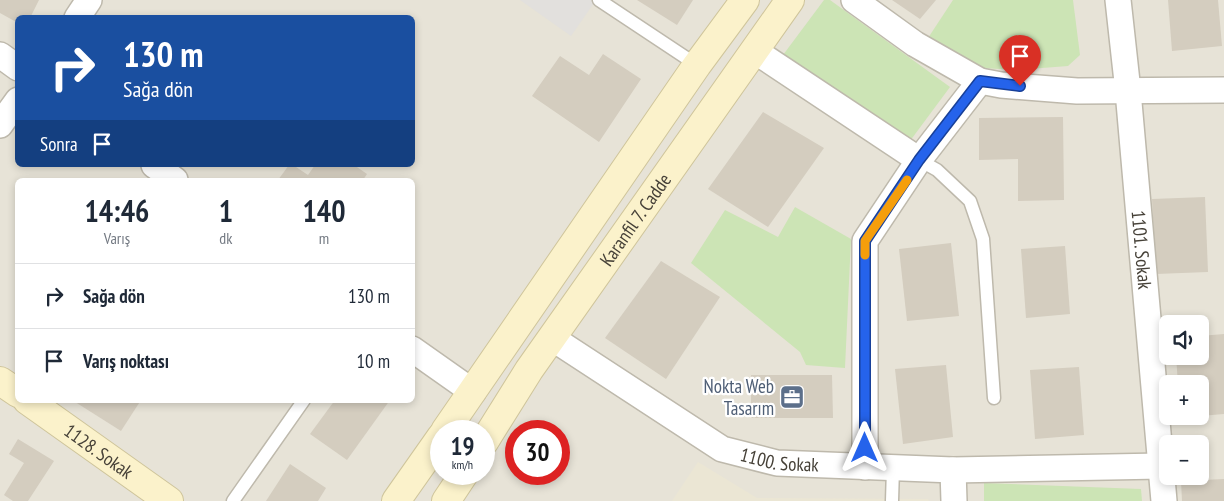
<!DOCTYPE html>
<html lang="tr">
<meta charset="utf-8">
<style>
body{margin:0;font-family:"PT Sans Narrow",sans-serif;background:#f2f2f3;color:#1f2937;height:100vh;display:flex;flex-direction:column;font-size:19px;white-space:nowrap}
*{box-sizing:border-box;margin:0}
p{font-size:16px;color:#747a83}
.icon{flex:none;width:28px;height:28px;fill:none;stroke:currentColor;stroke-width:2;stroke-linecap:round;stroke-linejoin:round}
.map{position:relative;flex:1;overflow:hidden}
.sheet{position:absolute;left:15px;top:178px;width:400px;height:225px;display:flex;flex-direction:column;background:#fff;border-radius:8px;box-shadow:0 2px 8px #0003}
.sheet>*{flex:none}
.hud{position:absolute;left:15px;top:15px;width:400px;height:152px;border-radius:8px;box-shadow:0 2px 8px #0003;background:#1a4fa0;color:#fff;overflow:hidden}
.buttons{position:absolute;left:1159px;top:315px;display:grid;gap:10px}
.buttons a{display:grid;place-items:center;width:50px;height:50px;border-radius:8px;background:#fff;box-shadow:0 2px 8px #0003;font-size:25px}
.speed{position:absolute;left:430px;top:420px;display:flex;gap:10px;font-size:25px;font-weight:700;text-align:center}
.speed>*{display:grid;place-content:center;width:65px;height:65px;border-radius:50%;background:#fff;box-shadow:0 2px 8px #0003;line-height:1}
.speed small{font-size:12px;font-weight:400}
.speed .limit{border:8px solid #d22;background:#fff;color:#111}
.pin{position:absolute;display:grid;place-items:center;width:42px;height:42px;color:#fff;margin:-51px -21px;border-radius:50% 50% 50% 0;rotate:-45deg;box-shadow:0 0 5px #0007}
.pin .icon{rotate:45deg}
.me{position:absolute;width:55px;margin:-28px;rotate:0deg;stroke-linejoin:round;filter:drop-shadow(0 0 4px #0008)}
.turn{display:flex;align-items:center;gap:18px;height:105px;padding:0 25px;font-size:22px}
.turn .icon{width:65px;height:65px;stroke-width:2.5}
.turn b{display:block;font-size:35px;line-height:42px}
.then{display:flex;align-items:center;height:48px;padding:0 25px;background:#0003;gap:10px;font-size:19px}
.eta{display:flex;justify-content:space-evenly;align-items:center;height:85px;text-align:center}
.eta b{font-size:30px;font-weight:700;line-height:35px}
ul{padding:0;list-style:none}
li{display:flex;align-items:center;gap:15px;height:65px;padding:0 25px;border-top:1px solid #e0e1e3}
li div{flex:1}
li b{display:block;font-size:19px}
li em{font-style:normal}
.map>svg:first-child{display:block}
.residential{fill:#e7e3d7;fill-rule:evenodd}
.education{fill:#ebe6d4}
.green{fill:#cce4b5}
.parking{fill:#e2e0dd}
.building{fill:#d4cdbf}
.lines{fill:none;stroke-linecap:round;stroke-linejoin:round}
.lane-casing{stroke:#beb9ac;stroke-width:15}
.street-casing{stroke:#beb9ac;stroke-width:28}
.secondary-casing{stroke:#cfc59b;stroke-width:30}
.lane{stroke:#fff;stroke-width:12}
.street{stroke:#fff;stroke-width:25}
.secondary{stroke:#fbf2cb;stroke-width:28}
.route-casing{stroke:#184099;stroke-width:12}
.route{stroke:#2563eb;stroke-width:9}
.slow{stroke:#f59e0b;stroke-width:9}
.labels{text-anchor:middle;stroke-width:4.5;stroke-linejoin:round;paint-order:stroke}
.street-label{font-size:19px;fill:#464138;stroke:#fff}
.service-label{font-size:19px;fill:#4e5e75;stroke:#fff;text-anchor:end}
</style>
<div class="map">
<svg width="1224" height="501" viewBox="0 0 1224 501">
<rect width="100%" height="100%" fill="#f3f0e9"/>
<path class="residential" d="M0,0H1224V501H0ZM18,18H412V165H18ZM18,180H412V400H18ZM1168,324H1200V356H1168ZM1168,384H1200V416H1168ZM441,431H484V474H441ZM516,431H559V474H516ZM1168,444H1200V476H1168Z"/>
<path class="education" d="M698,462L757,498L928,499L929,501H672Z"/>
<g class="green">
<path d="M824,0H830L950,87L907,145L783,55Z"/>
<path d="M953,0H1073L1080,55L1068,66L1016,70L983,68L928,38Z"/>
<path d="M795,207L851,239L845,368L806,365L800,352L691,263L725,210L778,237Z"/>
<path d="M984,483L1141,489L1142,501H984Z"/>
</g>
<path class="parking" d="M520,0H596L571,36Z"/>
<g class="building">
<path d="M0,0H39L30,18H18V23L0,13Z"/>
<path d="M637,0H693L677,25Z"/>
<path d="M892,0H936L920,19Z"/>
<path d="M1168,0H1218L1222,46L1172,51Z"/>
<path d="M603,54L641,79L599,142L532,96L560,56L589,75Z"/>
<path d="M763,112L824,148L768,227L708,189Z"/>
<path d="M1063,117L1064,200L1018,201V159L979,160V118Z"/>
<path d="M289,165H293L308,175L315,165H354L367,174L363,180H278Z"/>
<path d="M1205,197L1208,272L1156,274L1152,199Z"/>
<path d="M951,243L959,316L907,321L899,249Z"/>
<path d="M1065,246L1070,314L1026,318L1021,249Z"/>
<path d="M661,261L720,297L666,379L605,338Z"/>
<path d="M1224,334V414L1200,416V384H1178L1176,356H1200V336Z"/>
<path d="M946,365L953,437L903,444L895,369Z"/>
<path d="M1079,367L1084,435L1035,439L1030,370Z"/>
<path d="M751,375H832L833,418H751Z"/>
<path d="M72,400H141L121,431Z"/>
<path d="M335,400H390L347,460L310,434Z"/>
<path d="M18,439L54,461L28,501H13L4,495L24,463L9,454Z"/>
<path d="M290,464L326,488L318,501H266Z"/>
<path d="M1224,479V501H1182L1181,481Z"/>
</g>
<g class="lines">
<defs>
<g id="lane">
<path d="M599,0L697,65"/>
<path d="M919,160L937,170L970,201L983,239L994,398"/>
<path d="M233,501L304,400"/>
<path d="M892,501L893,468"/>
</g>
<g id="street">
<path d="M854,0L915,44L980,81L1001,85L1077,91L1224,90"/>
<path id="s1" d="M1118,0L1128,91L1164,501"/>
<path d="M77,18L89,0"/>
<path d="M755,51L919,160"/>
<path d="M0,55L18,68"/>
<path d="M0,125L18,100"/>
<path d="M154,165L175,180"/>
<path id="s2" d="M552,338L722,449L777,463L953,470L1161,466"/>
<path d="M412,349L473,392"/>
<path d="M865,467V241L919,160L980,81"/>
<path d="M953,470L954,501"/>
</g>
<g id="secondary">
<path d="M0,381L18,393"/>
<path id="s3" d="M27,400L169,501"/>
<path d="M445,431L697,65L745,0"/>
<path id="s4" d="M484,442L529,370L790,0"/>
<path d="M396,501L441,437"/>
<path d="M446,501L464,474"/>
</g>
</defs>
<use href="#lane" class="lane-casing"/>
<use href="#street" class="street-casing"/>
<use href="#secondary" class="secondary-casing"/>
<use href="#lane" class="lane"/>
<use href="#street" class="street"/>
<use href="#secondary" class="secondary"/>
</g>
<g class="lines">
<defs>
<path id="route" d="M865,448V241L919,160L980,81L1020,86"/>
</defs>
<use href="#route" class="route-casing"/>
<use href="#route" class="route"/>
<path class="slow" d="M865,255V241L907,180"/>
</g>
<defs>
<symbol id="office-square" viewBox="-11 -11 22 22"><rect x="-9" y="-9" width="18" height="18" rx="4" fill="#5c6f8a" stroke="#fff"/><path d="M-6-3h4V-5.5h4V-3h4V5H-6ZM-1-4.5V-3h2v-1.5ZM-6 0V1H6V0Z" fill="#fff"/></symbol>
</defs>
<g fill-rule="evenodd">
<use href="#office-square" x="778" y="383" width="28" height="28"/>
</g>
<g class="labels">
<g class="street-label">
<text dy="7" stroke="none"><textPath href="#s4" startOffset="269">Karanfil 7. Cadde</textPath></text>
<text dy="7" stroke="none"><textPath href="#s1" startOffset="251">1101. Sokak</textPath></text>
<text dy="7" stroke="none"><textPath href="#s3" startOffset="88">1128. Sokak</textPath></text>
<text dy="7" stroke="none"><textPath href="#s2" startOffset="262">1100. Sokak</textPath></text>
</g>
<g class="service-label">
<text x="774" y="393">Nokta Web<tspan x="774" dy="22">Tasarım</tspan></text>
</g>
</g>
</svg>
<div class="buttons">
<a><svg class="icon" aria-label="sound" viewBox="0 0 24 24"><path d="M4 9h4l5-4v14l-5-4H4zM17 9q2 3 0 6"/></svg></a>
<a>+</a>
<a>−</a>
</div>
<div class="speed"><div>19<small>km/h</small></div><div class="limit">30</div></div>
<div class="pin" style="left:1020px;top:86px;background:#d93025"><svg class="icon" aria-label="arrive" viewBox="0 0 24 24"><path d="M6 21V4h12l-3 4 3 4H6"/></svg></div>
<svg class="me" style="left:865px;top:448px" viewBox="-20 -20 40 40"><path d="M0-17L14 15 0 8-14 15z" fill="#2563eb" stroke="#fff" stroke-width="4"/></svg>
<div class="hud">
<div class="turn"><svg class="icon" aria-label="right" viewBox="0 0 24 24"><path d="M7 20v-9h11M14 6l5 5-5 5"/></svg><div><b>130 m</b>Sağa dön</div></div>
<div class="then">Sonra<svg class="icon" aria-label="arrive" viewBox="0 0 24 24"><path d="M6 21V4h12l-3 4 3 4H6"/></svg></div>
</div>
<section class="sheet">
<div class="eta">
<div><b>14:46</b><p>Varış</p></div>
<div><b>1</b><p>dk</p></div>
<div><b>140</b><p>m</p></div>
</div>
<ul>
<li><svg class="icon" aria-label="right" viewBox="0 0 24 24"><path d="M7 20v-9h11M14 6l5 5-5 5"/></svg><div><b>Sağa dön</b></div><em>130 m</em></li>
<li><svg class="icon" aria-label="arrive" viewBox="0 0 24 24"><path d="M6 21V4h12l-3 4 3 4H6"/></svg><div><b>Varış noktası</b></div><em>10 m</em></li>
</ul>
</section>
</div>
